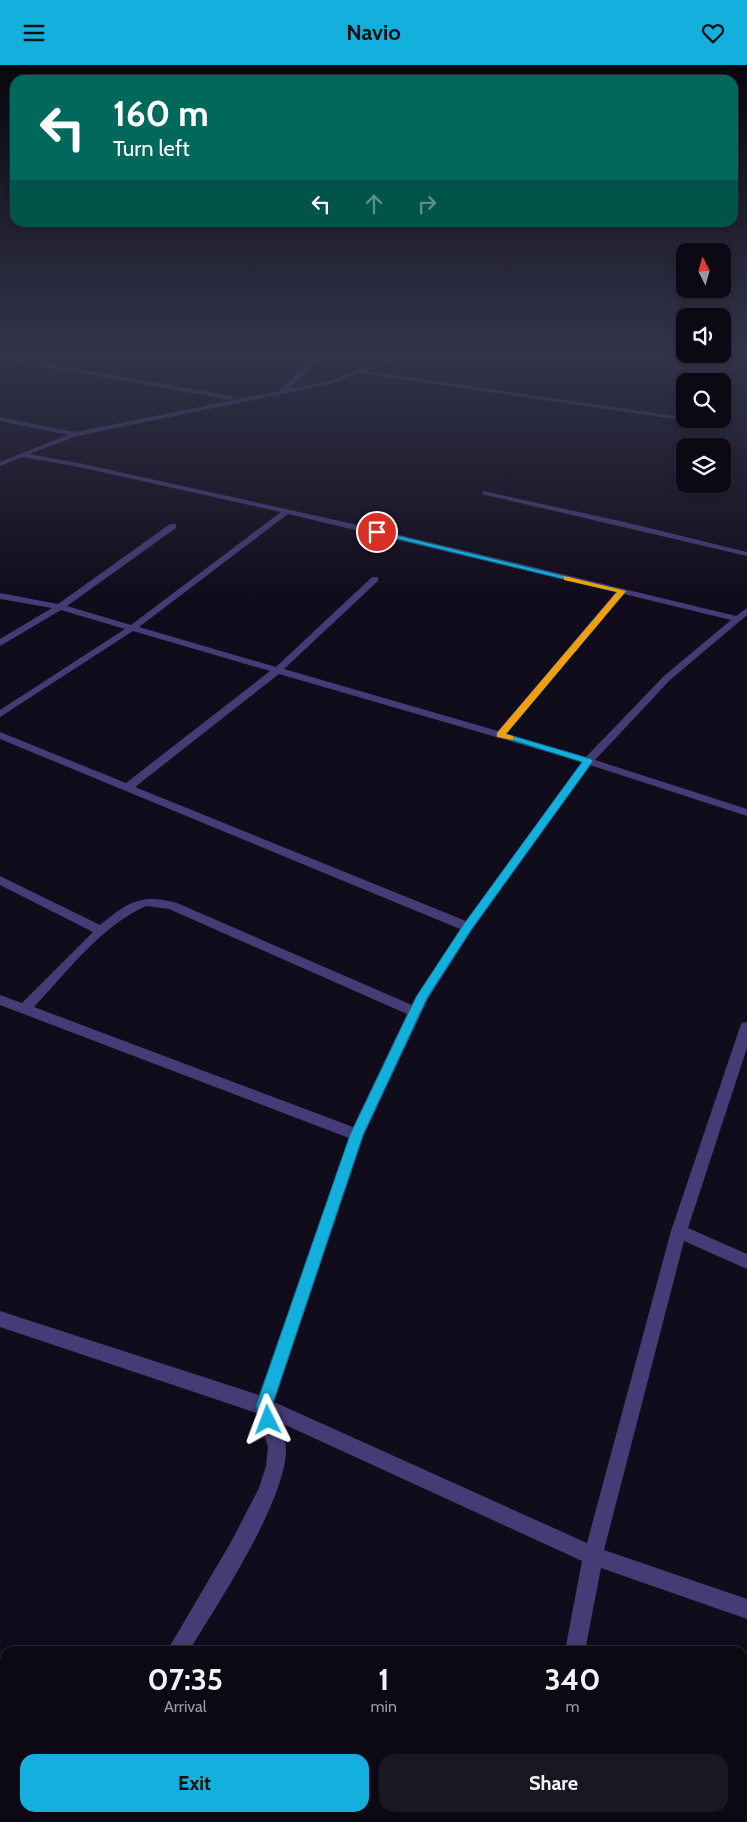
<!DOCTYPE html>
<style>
body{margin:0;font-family:Cabin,sans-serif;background:#1b1722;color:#f1f3f6;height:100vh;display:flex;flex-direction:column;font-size:19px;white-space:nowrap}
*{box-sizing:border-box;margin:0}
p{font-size:16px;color:#9a9aa0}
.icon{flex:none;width:28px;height:28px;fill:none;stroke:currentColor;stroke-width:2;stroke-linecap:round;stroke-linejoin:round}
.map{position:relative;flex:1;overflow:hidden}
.drawer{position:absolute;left:0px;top:1581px;width:748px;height:176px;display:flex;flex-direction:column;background:#0d0914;border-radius:15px 15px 0 0;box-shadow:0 2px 8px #0003,0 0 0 1px #2d2a34}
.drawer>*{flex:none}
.banner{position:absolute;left:10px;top:10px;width:728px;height:152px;border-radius:15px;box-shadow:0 2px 8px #0003,0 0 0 1px #2d2a34;background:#00695c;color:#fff;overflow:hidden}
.needle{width:32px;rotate:354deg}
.controls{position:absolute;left:676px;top:178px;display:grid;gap:10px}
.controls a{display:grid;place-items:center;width:55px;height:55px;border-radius:10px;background:#0d0914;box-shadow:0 2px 8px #0003,0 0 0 1px #2d2a34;font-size:25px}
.pin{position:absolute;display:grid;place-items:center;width:42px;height:42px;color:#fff;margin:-21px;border:2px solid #fff;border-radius:50%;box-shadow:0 1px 5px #0007}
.me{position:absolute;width:55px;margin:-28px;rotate:357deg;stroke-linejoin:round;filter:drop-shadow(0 0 4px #0008)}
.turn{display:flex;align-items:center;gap:18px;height:105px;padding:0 20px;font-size:22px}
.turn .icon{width:65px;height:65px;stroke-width:2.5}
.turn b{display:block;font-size:35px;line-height:42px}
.lanes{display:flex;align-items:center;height:48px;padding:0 20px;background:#0003;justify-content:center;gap:25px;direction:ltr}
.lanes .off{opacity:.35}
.eta{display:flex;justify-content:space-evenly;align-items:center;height:85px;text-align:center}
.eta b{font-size:30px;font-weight:700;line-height:35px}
.action{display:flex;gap:10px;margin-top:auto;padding:10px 20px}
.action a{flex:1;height:58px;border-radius:15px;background:#14b0dd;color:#111;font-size:20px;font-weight:700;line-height:58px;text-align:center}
.action a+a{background:#1b1722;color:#f1f3f6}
header{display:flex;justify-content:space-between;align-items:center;height:65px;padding:0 20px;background:#14b0dd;color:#111;font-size:22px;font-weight:700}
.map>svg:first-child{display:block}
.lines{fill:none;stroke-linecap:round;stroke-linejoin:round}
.minor{fill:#453c75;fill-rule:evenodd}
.route{fill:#14b0dd;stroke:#0d7290}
.slow{fill:#f59e0b}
</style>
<header><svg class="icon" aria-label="menu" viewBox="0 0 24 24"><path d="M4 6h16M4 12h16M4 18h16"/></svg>Navio<svg class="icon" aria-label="heart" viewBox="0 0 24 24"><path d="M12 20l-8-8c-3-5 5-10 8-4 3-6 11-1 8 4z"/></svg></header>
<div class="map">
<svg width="747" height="1757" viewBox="0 0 747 1757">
<rect width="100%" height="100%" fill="#110c1b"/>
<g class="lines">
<g class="minor">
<path d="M302,286H311L318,290L321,286H328L288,324L329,316L382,296L397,286H405L386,298L366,306L716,357L713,359L689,356L359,308L331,319L77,371L29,389L79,398L358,460L736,551L747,543V550L670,615L595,695L747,744V751L590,700L472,865L428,934L364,1070L274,1337L587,1478L671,1166L740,962L742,958L747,957V983L688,1163L747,1189V1204L684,1176L604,1485L747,1534V1554L601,1503L585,1586H565L582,1496L279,1357C282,1365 286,1374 286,1383C287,1435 217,1540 189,1586H167L231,1477L259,1423L266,1401L268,1382L257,1348L0,1262V1246L259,1330L349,1073L0,940V930L22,938L93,867L0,820V811L100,860C128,837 141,828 177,838L412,940L460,864L0,674V667L126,718L270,606L133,566L0,652V645L125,564L61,545L0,581V574L52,543L0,534V528L58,539L170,459H176V463L67,541L131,560L281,447L79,402L22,392L0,401V397L68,370L0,356V352L75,367L279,326L315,292ZM288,449L616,527L498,666L284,604L378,516V512H372L276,602L139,562ZM624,529L731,555L664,611L586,692L506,669ZM279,609L582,697L466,856L135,722ZM146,841L169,844L407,949L353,1062L34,942C67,907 101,861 146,841Z"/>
<path d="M741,286H747V289Z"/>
<path d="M0,290L231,331L234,333L231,335L0,294Z"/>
<path d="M483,426L629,458L747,487V491L486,430H483Z"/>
<path d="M48,1752H73L71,1757H47Z"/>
<path d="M533,1752H555L554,1757H532Z"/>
</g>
</g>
<linearGradient id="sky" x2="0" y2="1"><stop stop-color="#09070f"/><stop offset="0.54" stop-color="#32344a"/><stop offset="1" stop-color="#32344a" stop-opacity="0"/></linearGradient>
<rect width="747" height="532" fill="url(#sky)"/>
<path class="route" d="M374,465L626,526L506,669L591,694L593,696L471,865L427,933L363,1070L272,1341L276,1355L274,1361L268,1363L262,1361L256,1341L350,1070L416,932L464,859L582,697L496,670L617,527L374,468Z"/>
<path class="slow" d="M564,511L626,526L506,669L513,671V675L497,672V668L617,527L564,515Z"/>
</svg>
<div class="controls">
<a><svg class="needle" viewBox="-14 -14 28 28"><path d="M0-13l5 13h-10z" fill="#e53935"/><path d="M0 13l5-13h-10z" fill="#9a9aa0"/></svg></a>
<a><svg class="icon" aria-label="sound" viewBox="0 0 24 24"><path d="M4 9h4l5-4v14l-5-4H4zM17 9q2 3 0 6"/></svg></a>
<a><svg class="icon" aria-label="search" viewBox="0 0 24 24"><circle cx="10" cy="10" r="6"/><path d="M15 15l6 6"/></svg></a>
<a><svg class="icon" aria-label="layers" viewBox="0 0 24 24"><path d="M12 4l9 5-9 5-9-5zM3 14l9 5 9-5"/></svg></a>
</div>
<div class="pin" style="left:377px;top:467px;background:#d93025"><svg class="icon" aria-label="arrive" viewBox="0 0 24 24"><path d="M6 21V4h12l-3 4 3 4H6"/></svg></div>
<svg class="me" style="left:268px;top:1355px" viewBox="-20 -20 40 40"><path d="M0-17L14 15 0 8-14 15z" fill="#14b0dd" stroke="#fff" stroke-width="4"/></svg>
<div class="banner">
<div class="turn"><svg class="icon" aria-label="left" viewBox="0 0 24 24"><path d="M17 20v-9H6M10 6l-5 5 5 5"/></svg><div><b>160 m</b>Turn left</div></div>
<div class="lanes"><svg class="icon" aria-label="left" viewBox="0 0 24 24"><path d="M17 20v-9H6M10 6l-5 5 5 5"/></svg><svg class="icon off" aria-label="ahead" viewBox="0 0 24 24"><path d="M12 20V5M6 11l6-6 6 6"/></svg><svg class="icon off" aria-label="right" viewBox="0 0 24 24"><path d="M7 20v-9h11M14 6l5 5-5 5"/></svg></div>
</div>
<section class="drawer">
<div class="eta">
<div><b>07:35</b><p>Arrival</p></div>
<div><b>1</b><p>min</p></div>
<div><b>340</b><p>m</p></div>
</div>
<div class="action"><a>Exit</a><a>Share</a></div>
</section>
</div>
